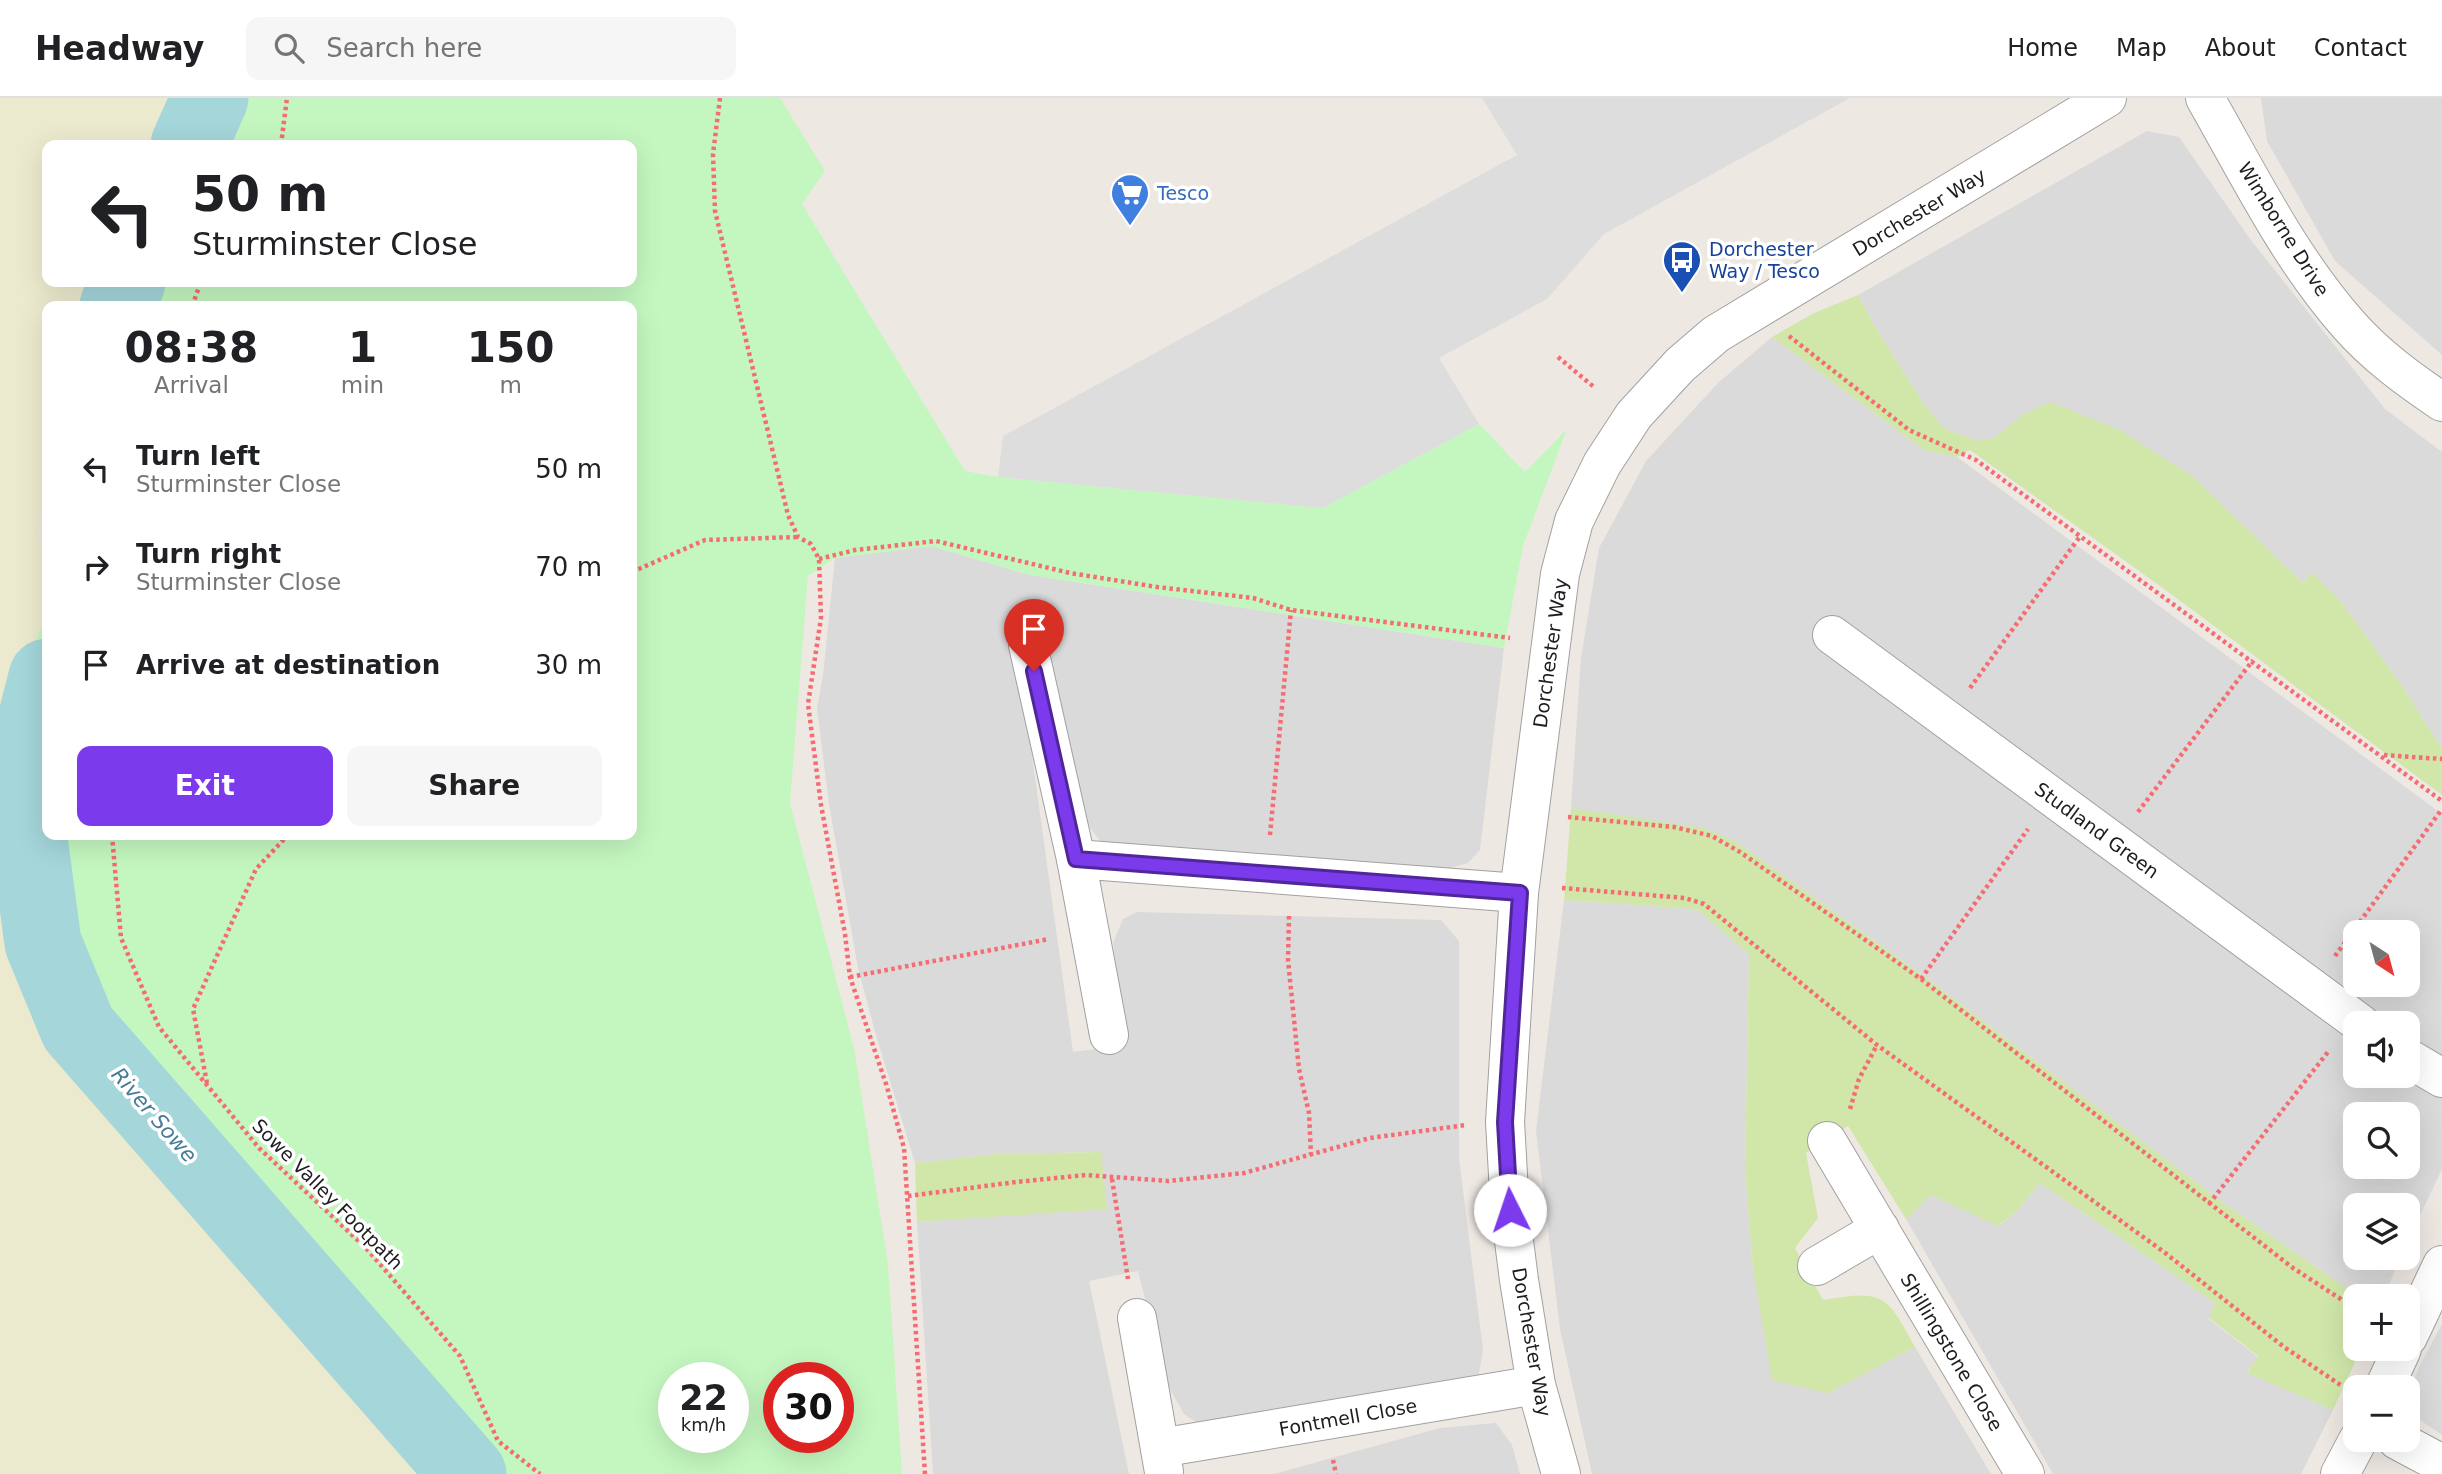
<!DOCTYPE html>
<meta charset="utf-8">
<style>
body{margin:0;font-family:"DejaVu Sans",sans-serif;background:#f6f6f6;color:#202124;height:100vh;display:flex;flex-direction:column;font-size:26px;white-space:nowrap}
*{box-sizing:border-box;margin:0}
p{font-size:23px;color:#757577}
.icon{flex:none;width:38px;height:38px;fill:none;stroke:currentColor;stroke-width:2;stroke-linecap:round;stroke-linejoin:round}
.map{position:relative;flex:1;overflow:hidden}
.sheet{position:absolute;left:42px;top:203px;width:595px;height:539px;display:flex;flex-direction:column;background:#fff;border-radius:14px;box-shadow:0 7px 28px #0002}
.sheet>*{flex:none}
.guide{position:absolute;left:42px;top:42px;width:595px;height:147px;border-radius:14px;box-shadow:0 7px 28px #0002;background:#fff;color:#202124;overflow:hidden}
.needle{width:46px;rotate:144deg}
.buttons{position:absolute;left:2343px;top:822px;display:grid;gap:14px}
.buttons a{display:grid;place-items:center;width:77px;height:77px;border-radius:14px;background:#fff;box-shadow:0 7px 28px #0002;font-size:35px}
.speed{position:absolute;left:658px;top:1264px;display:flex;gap:14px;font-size:35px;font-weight:700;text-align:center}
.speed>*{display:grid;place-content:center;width:91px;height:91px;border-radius:50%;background:#fff;box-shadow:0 7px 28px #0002;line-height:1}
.speed small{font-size:18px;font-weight:400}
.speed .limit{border:10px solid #d22;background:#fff;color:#111}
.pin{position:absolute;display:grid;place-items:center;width:60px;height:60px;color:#fff;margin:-72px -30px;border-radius:50% 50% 50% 0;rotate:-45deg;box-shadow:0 0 7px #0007}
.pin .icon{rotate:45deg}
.me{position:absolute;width:77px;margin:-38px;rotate:356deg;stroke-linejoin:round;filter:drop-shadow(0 0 5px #0008)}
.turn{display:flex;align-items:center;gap:24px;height:147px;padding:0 35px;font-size:32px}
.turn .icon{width:91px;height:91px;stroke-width:2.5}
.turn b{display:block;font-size:49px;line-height:60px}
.eta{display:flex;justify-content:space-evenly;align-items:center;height:119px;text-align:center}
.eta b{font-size:42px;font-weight:700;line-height:49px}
.cta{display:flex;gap:14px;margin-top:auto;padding:14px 35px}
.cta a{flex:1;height:80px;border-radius:14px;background:#7c3aed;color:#fff;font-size:28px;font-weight:700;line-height:80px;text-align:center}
.cta a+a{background:#f6f6f6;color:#202124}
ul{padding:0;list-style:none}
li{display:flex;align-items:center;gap:21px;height:98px;padding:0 35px}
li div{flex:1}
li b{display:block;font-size:26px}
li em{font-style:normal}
header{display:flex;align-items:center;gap:42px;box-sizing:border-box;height:98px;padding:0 35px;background:#fff;border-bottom:2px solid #e0e0e0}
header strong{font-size:33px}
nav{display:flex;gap:38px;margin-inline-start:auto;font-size:24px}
.search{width:490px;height:63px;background:#f6f6f6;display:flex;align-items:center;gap:18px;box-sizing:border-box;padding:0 24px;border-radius:14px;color:#757577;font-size:26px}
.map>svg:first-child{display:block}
.residential{fill:#dbdada;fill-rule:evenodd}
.farmland{fill:#eceace}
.grass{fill:#d0e7a9}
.park{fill:#c4f7c0;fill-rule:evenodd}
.parking{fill:#ddd}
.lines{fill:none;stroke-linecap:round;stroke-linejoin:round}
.river{stroke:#a4d6da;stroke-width:77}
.minor-casing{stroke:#a1a1a1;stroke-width:40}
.path{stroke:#f56c72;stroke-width:4.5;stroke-dasharray:3.5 3.5;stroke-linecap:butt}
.minor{stroke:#fff;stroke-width:38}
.route-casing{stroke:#51269a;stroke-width:18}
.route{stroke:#7c3aed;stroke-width:12}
.labels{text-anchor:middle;stroke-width:7;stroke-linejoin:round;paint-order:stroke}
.shop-label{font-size:19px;fill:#366cbe;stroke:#fff;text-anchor:start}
.street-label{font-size:19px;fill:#1d1d1d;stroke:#fff}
.transit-label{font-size:19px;fill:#164399;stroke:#fff;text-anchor:start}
.water-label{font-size:21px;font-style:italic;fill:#477c99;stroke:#fff}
</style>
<header>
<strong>Headway</strong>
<div class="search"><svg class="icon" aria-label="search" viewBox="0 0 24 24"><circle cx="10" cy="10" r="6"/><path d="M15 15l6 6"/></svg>Search here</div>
<nav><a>Home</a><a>Map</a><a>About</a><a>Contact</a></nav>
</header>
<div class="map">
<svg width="2442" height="1376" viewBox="0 0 2442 1376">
<rect width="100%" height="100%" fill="#eee8e3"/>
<g class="residential">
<path d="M2261,0H2442V257L2335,163L2267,43Z"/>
<path d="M2147,33L2179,39L2250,141L2385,311L2442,354V651L2402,588L2342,505L2313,475L2303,485L2192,378L2024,316L1995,340L1977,343L1945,331L1925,308L1876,230L1858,197Z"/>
<path d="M1772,239L1924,352L1957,359L2442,716V1071L2408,1143V1108H2356V1160H2400L2384,1199H2363L2342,1187L2222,1104L1929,882L1735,743L1571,710L1581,560L1599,450L1646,363L1718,285ZM2356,835H2408V887H2356ZM2356,926H2408V978H2356ZM2356,1017H2408V1069H2356Z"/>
<path d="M931,448L1030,477L1504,550L1480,752L1468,765L1450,770L1108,753L1084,722L1042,522L1016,542L1073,954L1127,947L1113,845L1123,821L1137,814L1441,822L1459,843V1060L1483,1252L1478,1281L1205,1330L1184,1316L1166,1284L1138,1173L1089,1183L1129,1376H933L917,1124L1107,1110L1100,1054L997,1056L915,1065L875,934L858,870L829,706L817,610L823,577L835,460Z"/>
<path d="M1564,802L1697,811L1749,856L1745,1071L1753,1171L1828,1295L1915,1249L1991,1376H1592L1560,1231L1536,1033Z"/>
<path d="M2040,1085L2215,1205L2209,1221L2258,1259L2247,1274L2333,1312L2301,1376H2053L1906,1121L1931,1097L1999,1128L2017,1113Z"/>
<path d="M2442,1226V1337L2414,1318L2408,1296L2420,1267Z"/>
<path d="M1496,1325L1512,1347L1520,1376H1274L1440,1330Z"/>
</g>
<g class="farmland">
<path d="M0,0H178L160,47H47V184H106L97,208H47V385L38,435L47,466V516L23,575L0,699Z"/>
<path d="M0,710L24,878L329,1246L445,1376H0Z"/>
</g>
<g class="grass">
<path d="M1858,197L1876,230L1925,308L1945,331L1977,343L1994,340L2024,316L2050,304L2118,331L2192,378L2303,485L2313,475L2342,505L2402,588L2442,651V697L2160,488L1970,352L1957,359L1924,352L1772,239L1814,215Z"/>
<path d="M1571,710L1703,730L1735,743L1929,882L2222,1104L2342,1187L2363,1199H2356V1251H2361L2333,1312L2247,1275L2258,1258L2209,1220L2215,1205L2040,1085L2017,1113L1998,1128L1931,1097L1906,1121L1848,1028L1806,1055L1818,1120L1795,1150L1823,1202C1884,1191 1887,1197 1915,1249L1828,1295L1772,1282L1753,1171L1745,1071L1749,856L1697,811L1564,802Z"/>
<path d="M1101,1054L1107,1111L917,1124L915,1065L997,1056Z"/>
</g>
<path class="park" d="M178,0H780L825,73L802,106L965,373L998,379L1323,410L1479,326L1525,374L1567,331L1523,448L1504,550L1030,477L931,448L835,460L808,478L790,705L854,950L888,1166L902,1376H445L329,1246L65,959L24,878L0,710V699L23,575L47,516V737H632V208H97L106,184H632V47H160ZM674,1279H733V1339H674ZM779,1279H838V1339H779Z"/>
<path class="parking" d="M1482,0H1850L1604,136L1547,201L1439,260L1479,326L1323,410L998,379L1003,338L1517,57Z"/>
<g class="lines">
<g class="river">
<path d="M189,47L210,0"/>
<path d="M118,208L127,184"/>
<path d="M47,579L36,622L28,733L43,845L78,930L468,1376"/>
</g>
<defs>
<g id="minor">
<path d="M2205,0C2249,77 2289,159 2348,226C2375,257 2408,281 2442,304"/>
<path d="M1832,537L2361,926"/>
<path d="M1028,547L1076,761L1109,937"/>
<path d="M1076,761L1519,795"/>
<path d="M2408,960L2442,980"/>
<path d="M1827,1043L2025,1376"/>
<path d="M1817,1168L1880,1131"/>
<path d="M1137,1220L1164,1374"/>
<path d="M2408,1239L2442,1167"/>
<path d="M2384,1290L2402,1251"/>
<path d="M2397,1342L2442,1366"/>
<path d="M1160,1350L1536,1287"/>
<path d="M1561,1376L1536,1287L1519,1182L1510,1112L1505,1024L1519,795L1560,476L1574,423L1602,366L1634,317L1680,267L1716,236L2107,0"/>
<path d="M2340,1376L2358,1342"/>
</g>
</defs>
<use href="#minor" class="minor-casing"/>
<g class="path">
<path d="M720,0L713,56L715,113L788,417L798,439L811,446L819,461L821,520L808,606L821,707L845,836L850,879L887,989L904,1050L925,1376"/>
<path d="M281,47L287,0"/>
<path d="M192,208L201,184"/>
<path d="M1789,238L1909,332L1976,362L2442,703"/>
<path d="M1558,259L1594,289"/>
<path d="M819,461L855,452L936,443L1070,475L1157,489L1253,500L1291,512L1510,540"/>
<path d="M632,474L705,442L798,439"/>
<path d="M1970,590L2081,437"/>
<path d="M2384,657L2442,661"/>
<path d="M2138,714L2253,562"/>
<path d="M1568,719L1674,729L1712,738L1740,754L1921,881L2293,1170L2356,1211"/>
<path d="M112,737L121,840L159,929L259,1050L365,1149L460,1258L498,1343L540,1376"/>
<path d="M1270,737L1291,512"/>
<path d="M1562,790L1685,800L1704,806L1877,947L2164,1154L2284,1249L2342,1288"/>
<path d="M1289,818L1288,862L1299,971L1309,1015L1311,1057"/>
<path d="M2335,858L2442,711"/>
<path d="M850,879L1049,841"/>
<path d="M1921,881L2028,731"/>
<path d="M207,985L193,911L256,771L288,737"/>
<path d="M1850,1011L1859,981L1877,947"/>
<path d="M1112,1081L1128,1181"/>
<path d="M908,1098L1016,1084L1086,1077L1168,1083L1244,1075L1370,1040L1466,1027"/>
<path d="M2209,1106L2328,954"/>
<path d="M1333,1362L1336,1376"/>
</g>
<use href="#minor" class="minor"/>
</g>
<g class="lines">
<defs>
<path id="route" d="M1034,573L1076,761L1520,795L1505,1024L1510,1112"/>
</defs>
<use href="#route" class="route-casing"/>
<use href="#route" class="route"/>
</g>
<defs>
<symbol id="supermarket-pin" viewBox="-11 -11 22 30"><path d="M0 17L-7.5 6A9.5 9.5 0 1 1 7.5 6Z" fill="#3f7fe0" stroke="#fff"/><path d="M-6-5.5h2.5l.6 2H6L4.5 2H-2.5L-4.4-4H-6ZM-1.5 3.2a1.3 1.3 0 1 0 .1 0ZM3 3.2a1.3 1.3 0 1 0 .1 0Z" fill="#fff"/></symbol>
<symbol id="bus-pin" viewBox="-11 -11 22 30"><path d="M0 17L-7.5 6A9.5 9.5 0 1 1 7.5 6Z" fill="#1a4fb4" stroke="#fff"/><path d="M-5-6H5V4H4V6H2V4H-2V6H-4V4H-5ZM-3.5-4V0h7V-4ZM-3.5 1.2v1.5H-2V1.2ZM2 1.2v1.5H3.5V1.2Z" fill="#fff"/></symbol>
</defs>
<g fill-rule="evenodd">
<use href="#supermarket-pin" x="1108" y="73" width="44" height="60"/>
<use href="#bus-pin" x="1660" y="140" width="44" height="60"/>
</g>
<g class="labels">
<g class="shop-label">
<text x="1157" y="102">Tesco</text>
</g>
<g class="street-label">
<text transform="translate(1919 114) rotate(-31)" y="7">Dorchester Way</text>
<text transform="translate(2284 131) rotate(58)" y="7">Wimborne Drive</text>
<text transform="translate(1550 555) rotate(-82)" y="7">Dorchester Way</text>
<text transform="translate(2097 732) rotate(36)" y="7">Studland Green</text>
<text transform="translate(328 1096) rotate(45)" y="7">Sowe Valley Footpath</text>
<text transform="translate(1532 1244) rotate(80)" y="7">Dorchester Way</text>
<text transform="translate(1952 1254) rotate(59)" y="7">Shillingstone Close</text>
<text transform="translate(1348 1319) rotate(-10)" y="7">Fontmell Close</text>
</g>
<g class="transit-label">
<text x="1709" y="158">Dorchester<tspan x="1709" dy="22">Way / Tesco</tspan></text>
</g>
<g class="water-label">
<text transform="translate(154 1017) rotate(49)" y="7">River Sowe</text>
</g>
</g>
</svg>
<div class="buttons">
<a><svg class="needle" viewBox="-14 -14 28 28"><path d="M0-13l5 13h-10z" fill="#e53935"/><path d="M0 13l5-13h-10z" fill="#757577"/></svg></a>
<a><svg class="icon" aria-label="sound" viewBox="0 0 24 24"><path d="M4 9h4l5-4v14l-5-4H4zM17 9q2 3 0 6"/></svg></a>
<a><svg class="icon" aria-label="search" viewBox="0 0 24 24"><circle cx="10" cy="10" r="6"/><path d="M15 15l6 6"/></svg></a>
<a><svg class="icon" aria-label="layers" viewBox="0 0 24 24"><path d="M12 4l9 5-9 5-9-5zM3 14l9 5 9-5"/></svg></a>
<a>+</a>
<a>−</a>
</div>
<div class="speed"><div>22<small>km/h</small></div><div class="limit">30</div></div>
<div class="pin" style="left:1034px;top:573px;background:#d93025"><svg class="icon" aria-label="arrive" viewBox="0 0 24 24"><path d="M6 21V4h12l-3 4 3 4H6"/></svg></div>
<svg class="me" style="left:1510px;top:1112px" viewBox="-20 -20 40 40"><circle r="19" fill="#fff"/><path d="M0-13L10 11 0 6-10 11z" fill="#7c3aed"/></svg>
<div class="guide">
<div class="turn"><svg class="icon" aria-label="left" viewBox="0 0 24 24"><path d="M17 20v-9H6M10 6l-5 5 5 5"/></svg><div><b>50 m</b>Sturminster Close</div></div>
</div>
<section class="sheet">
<div class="eta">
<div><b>08:38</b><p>Arrival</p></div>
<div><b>1</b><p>min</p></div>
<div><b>150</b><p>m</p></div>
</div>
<ul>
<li><svg class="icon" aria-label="left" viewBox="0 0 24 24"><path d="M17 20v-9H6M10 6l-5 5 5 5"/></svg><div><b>Turn left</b><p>Sturminster Close</p></div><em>50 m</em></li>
<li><svg class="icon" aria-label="right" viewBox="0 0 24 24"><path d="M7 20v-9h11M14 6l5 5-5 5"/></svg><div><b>Turn right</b><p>Sturminster Close</p></div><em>70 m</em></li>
<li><svg class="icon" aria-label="arrive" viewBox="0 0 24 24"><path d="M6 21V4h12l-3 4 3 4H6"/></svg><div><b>Arrive at destination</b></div><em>30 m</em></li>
</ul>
<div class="cta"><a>Exit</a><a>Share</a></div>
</section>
</div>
